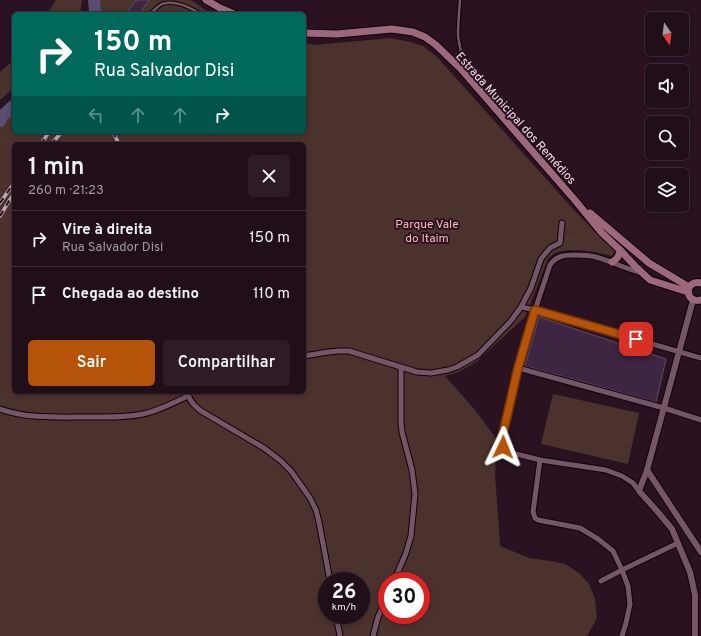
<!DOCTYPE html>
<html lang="pt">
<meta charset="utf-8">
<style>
body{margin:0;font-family:Overpass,sans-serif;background:#2d1c26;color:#f1f3f6;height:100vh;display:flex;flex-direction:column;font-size:15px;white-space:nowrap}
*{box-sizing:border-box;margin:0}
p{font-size:13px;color:#a29ca2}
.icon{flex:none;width:22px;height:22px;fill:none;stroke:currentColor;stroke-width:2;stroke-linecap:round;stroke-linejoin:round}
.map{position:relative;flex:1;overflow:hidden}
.details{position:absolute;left:12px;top:142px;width:294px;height:252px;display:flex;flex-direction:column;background:#200e19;border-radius:6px;box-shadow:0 2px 6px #0003,0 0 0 1px #3d2e38}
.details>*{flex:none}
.hud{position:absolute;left:12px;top:12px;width:294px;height:122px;border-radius:6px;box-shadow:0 2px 6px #0003,0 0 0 1px #3d2e38;background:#00695c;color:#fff;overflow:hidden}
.needle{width:26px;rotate:166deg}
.fabs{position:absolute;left:645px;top:12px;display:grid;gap:8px}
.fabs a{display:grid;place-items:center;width:44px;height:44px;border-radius:6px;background:#200e19;box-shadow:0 2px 6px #0003,0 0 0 1px #3d2e38;font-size:20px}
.speed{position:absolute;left:318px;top:572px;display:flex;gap:8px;font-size:20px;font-weight:700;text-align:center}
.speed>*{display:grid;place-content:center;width:52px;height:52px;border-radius:50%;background:#200e19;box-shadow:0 2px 6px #0003,0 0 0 1px #3d2e38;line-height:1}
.speed small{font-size:10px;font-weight:400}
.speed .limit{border:6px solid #d22;background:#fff;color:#111}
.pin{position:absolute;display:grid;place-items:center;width:34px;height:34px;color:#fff;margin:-17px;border-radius:8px;box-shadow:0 2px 6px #0006}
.me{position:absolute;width:44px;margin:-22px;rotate:2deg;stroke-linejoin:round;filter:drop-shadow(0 0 3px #0008)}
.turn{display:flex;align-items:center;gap:14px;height:84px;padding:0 16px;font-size:18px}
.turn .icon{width:52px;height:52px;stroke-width:2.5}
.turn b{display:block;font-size:28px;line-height:34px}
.lanes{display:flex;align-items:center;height:38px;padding:0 16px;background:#0003;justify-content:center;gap:20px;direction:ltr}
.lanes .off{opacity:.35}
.round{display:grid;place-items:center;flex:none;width:42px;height:42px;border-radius:6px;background:#2d1c26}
.head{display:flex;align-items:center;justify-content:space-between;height:68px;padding:0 16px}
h1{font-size:24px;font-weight:600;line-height:30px}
.button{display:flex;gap:8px;margin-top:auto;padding:8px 16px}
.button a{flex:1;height:46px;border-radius:6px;background:#b45309;color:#fff;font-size:16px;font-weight:600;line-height:46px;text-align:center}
.button a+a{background:#2d1c26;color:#f1f3f6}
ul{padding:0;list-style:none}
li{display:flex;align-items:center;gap:12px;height:56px;padding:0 16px;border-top:1px solid #3d2e38}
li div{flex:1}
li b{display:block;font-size:15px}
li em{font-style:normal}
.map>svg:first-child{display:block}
.green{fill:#4c322d;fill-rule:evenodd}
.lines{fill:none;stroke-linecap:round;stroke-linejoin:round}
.river{stroke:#584d71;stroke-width:12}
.building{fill:#3e2643;stroke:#5f4b63}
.service-casing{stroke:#12010a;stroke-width:4.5}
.minor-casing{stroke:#12010a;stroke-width:7}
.tertiary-casing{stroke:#12010a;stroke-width:8}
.secondary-casing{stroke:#12010a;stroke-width:9}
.path{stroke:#6e5866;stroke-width:1;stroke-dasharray:1 3;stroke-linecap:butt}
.service{stroke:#745667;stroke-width:2.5}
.minor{stroke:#745667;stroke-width:5}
.tertiary{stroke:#745667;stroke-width:6}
.secondary{stroke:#9b697b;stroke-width:7}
.rail-casing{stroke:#beaab5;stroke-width:3.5}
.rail{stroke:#2a1221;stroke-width:2;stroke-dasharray:6;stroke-linecap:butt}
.route-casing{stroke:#753606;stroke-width:10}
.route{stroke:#b45309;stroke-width:7}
.labels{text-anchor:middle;stroke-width:4;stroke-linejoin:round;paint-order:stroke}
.street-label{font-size:12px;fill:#f1dfe9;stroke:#2a1221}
.park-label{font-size:12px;fill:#fbbeb3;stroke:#2a1221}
</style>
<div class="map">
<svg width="701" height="636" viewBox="0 0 701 636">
<rect width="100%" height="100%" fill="#2a1221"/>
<g class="green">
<path d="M56,0H82L80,14H47Z"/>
<path d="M94,0H191L211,14H95V12Z"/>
<path d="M390,38L411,42L423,46L438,58L573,209L601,238L615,250L612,256C598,252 573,247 558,252C554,253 551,256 548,259L525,317L476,362L459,372L445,376L475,410L497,440L495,475L499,529L500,546L529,558L550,561L565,564L579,573L589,584L595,599L597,618L587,636H0V121L2,116L14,106V132H304V43L314,45ZM14,144H304V392H14ZM327,581H361V615H327ZM387,581H421V615H387Z"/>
<path d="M14,60V88L0,100V72Z"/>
<path d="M553,394L639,413L628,464L541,444Z"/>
</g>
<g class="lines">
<g class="river">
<path d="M94,0L95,12V14"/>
<path d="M0,121L2,116L14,105"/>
</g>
</g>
<g class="building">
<path d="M136,0H149L139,14H126Z"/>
<path d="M539,317L666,359L656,402L525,366Z"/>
</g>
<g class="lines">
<defs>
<g id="service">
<path d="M460,0C459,12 458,24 458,35C459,46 463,56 462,67"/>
<path d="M149,14C154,11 158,6 162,4C176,0 189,7 201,14"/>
</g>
<g id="minor">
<path d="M521,307L531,288L541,259L545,254L550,248L560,243L562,223"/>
<path d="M304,356L328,352L339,351H349L417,372L431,373L448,370L457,367L478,355L510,322L521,307L535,310L701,358"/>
<path d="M518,368L664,408L701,420"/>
<path d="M188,392C188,400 195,406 201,411L264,448L281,461L291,471L310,498L316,510L319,522L330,581"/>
<path d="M0,409C28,419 58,417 88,417C106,417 125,418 143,414C158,411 173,403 188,396"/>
<path d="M540,460L533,512L535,518L538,520L580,528L598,539L613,551L622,570L628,586L630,604L626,623L622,636"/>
<path d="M639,491L633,483L622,476L606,470L540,460L508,452L503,447L501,441L518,368L535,310L550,265C556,256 564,255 574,255C582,255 589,255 596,257C611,261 625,269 640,272"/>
<path d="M394,581L406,553L411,536L415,494L412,470L402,432L401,423V368"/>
<path d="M601,581L622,570L678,543"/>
<path d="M336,615L340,636"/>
<path d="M373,636L378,617L387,597"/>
</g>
<g id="tertiary">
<path d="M693,300L647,470L639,491L657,511L672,529L690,572L695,595V636"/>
<path d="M647,470L701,552"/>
</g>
<g id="secondary">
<path d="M206,0L220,8L234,14"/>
<path d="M304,33L337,34L392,29L413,32L425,37L436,45L461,69L574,199L602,233L620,250L635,266L650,280L688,292"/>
<path d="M590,213L649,263L689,287"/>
<path d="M612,262C617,259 619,257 620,250"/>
<path d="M701,283C684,279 684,304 701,300"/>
</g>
</defs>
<use href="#service" class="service-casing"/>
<use href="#minor" class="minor-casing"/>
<use href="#tertiary" class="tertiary-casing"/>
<use href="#secondary" class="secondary-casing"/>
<path class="path" d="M567,237C575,238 583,242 588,249"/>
<use href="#service" class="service"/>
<use href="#minor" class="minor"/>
<use href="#tertiary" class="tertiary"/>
<use href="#secondary" class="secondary"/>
<defs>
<g id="rail">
<path d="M113,132L119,144"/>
<path d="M41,144L49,132"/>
<path d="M51,144L62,132"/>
<path d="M0,203L14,183"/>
<path d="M0,216L14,193"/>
</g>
</defs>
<use href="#rail" class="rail-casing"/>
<use href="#rail" class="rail"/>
</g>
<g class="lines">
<defs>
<path id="route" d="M503,447L501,441L508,412L518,368L535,310L636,339"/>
</defs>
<use href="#route" class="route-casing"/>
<use href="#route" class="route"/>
</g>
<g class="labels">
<g class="street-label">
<text transform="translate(516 118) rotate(48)" y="4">Estrada Municipal dos Remédios</text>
</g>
<g class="park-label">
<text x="427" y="228">Parque Vale<tspan x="427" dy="14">do Itaim</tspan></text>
</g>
</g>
</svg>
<div class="fabs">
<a><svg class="needle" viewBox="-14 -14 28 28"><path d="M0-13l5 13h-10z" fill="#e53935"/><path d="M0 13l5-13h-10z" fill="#a29ca2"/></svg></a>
<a><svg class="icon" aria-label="sound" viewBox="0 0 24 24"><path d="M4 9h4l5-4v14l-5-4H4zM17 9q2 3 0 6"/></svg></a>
<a><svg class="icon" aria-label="search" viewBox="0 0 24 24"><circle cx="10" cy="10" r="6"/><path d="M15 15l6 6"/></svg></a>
<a><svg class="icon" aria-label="layers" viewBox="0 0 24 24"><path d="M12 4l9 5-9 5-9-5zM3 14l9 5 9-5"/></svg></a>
</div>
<div class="speed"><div>26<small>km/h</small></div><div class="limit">30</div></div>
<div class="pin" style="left:636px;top:339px;background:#d93025"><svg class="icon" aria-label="arrive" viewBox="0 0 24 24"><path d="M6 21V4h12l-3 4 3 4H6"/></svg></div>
<svg class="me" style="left:503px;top:447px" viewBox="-20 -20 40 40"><path d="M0-17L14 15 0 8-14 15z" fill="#b45309" stroke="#fff" stroke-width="4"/></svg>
<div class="hud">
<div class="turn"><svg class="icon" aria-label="right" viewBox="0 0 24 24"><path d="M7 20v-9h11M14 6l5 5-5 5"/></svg><div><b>150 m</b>Rua Salvador Disi</div></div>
<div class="lanes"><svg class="icon off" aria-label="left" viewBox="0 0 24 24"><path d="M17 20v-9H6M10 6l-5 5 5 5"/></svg><svg class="icon off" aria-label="ahead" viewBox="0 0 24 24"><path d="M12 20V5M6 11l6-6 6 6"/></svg><svg class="icon off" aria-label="ahead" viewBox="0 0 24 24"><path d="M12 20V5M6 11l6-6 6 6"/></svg><svg class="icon" aria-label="right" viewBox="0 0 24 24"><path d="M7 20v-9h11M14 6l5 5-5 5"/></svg></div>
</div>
<section class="details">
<div class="head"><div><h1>1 min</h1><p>260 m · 21:23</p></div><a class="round"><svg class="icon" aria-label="close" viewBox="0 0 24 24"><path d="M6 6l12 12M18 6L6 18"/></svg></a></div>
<ul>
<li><svg class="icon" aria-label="right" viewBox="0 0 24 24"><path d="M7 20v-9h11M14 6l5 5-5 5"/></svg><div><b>Vire à direita</b><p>Rua Salvador Disi</p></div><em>150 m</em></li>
<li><svg class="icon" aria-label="arrive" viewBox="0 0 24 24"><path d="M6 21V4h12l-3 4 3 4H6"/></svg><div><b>Chegada ao destino</b></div><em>110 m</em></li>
</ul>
<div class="button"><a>Sair</a><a>Compartilhar</a></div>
</section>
</div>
